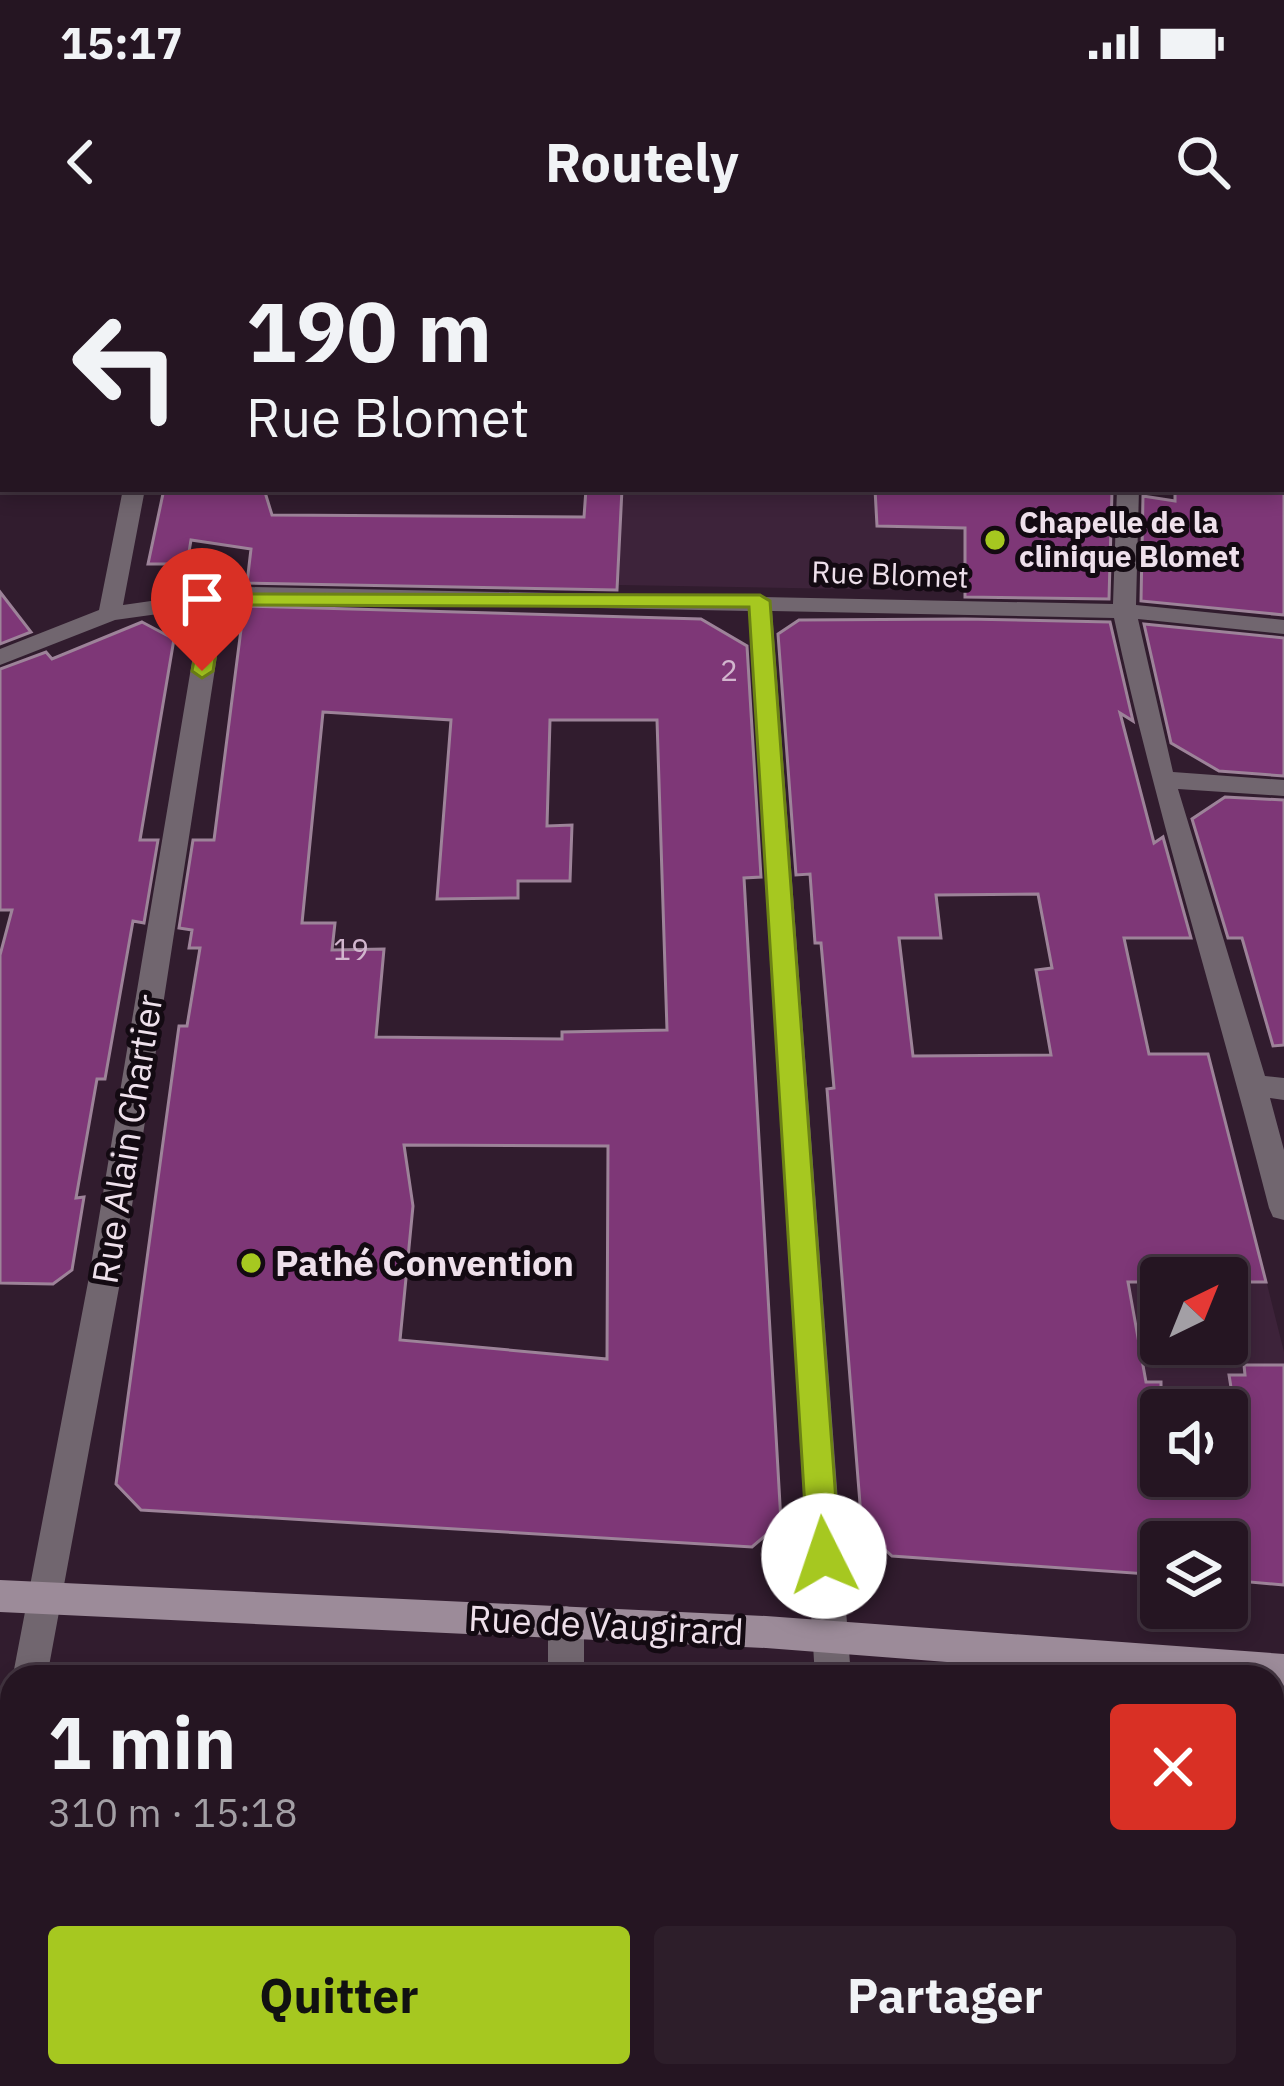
<!DOCTYPE html>
<html lang="fr">
<meta charset="utf-8">
<style>
body{margin:0;font-family:"IBM Plex Sans",sans-serif;background:#2d1e2a;color:#f1f3f6;height:100vh;display:flex;flex-direction:column;font-size:45px;white-space:nowrap}
*{box-sizing:border-box;margin:0}
p{font-size:39px;color:#a39fa5}
.icon{flex:none;width:66px;height:66px;fill:none;stroke:currentColor;stroke-width:2;stroke-linecap:round;stroke-linejoin:round}
.map{position:relative;flex:1;overflow:hidden}
.panel{position:absolute;left:0px;top:1425px;width:1284px;height:423px;display:flex;flex-direction:column;background:#251522;border-radius:36px 36px 0 0;box-shadow:0 6px 18px #0003,0 0 0 3px #423440}
.panel>*{flex:none}
.banner{position:absolute;left:0px;top:0px;width:1284px;height:252px;box-shadow:0 6px 18px #0003,0 0 0 3px #423440;background:#251522;color:#f1f3f6;overflow:hidden}
.needle{width:78px;rotate:43deg}
.fabs{position:absolute;left:1140px;top:1017px;display:grid;gap:24px}
.fabs a{display:grid;place-items:center;width:108px;height:108px;border-radius:12px;background:#251522;box-shadow:0 6px 18px #0003,0 0 0 3px #423440;font-size:60px}
.pin{position:absolute;display:grid;place-items:center;width:102px;height:102px;color:#fff;margin:-123px -51px;border-radius:50% 50% 50% 0;rotate:-45deg;box-shadow:0 0 12px #0007}
.pin .icon{rotate:45deg}
.me{position:absolute;width:132px;margin:-66px;rotate:356deg;stroke-linejoin:round;filter:drop-shadow(0 0 9px #0008)}
.turn{display:flex;align-items:center;gap:42px;height:252px;padding:0 48px;font-size:54px}
.turn .icon{width:156px;height:156px;stroke-width:2.5}
.turn b{display:block;font-size:84px;line-height:102px}
.round{display:grid;place-items:center;flex:none;width:126px;height:126px;border-radius:12px;background:#2d1e2a}
.headline{display:flex;align-items:center;justify-content:space-between;height:204px;padding:0 48px}
h1{font-size:72px;font-weight:700;line-height:90px}
.primary-button{display:flex;gap:24px;margin-top:auto;padding:24px 48px}
.primary-button a{flex:1;height:138px;border-radius:12px;background:#a6c820;color:#111;font-size:48px;font-weight:700;line-height:138px;text-align:center}
.primary-button a+a{background:#2d1e2a;color:#f1f3f6}
.status{display:flex;justify-content:space-between;align-items:center;height:84px;padding:0 60px;background:#251522;direction:ltr}
.status svg{height:33px;fill:currentColor}
header{display:flex;justify-content:space-between;align-items:center;height:156px;padding:0 48px;background:#251522;font-size:54px;font-weight:700}
.map>svg:first-child{display:block}
.built{fill:#3d233a;fill-rule:evenodd}
.building{fill:#7e3777;stroke:#9d8399;stroke-width:3;fill-rule:evenodd}
.lines{fill:none;stroke-linecap:round;stroke-linejoin:round}
.minor{fill:#71666f;fill-rule:evenodd}
.secondary{fill:#9c8b99;fill-rule:evenodd}
.route{fill:#a6c820;stroke:#6c8215;stroke-width:3}
.poi-dot{fill:#a6c820;stroke:#130a12;stroke-width:4.5}
.labels{text-anchor:middle;stroke-width:10;stroke-linejoin:round;paint-order:stroke}
.far-poi-label{font-size:30px;font-weight:bold;fill:#eee0eb;stroke:#130a12;text-anchor:start}
.far-street-label{font-size:30px;fill:#eee0eb;stroke:#130a12}
.number-label{font-size:30px;fill:#d2b6ce}
.street-label{font-size:36px;fill:#eee0eb;stroke:#130a12}
.poi-label{font-size:36px;font-weight:bold;fill:#eee0eb;stroke:#130a12;text-anchor:start}
</style>
<div class="status"><b>15:17</b><svg viewBox="0 0 49 12"><path d="M0 12V9h3v3zM5 12V6h3v6zM10 12V3h3v9zM15 12V0h3v12zM26 1h20v11H26zM47 4h2v5h-2z"/></svg></div>
<header><svg class="icon" aria-label="back" viewBox="0 0 24 24"><path d="M15 5l-7 7 7 7"/></svg>Routely<svg class="icon" aria-label="search" viewBox="0 0 24 24"><circle cx="10" cy="10" r="6"/><path d="M15 15l6 6"/></svg></header>
<div class="map">
<svg width="1284" height="1846" viewBox="0 0 1284 1846">
<rect width="100%" height="100%" fill="#311c2e"/>
<g class="built">
<path d="M622,249H1101L1083,353L619,345Z"/>
<path d="M936,1012H1259L1284,1112V1169L1049,1171ZM1161,1038H1227V1104H1161Z"/>
</g>
<g class="building">
<path d="M164,249H264L272,275L584,277L586,249H622L617,350L247,343L251,309L191,300L187,324H148Z"/>
<path d="M875,249L1112,251L1109,359L965,357V288L877,286Z"/>
<path d="M1175,249H1284V375L1141,361L1143,256L1175,261Z"/>
<path d="M0,352L31,392L0,404Z"/>
<path d="M244,366L701,379L747,406L761,637L744,638L781,1282L752,1307L141,1270L116,1244L179,786H187L200,708H189L192,690L179,688L193,600H214ZM323,472L451,480L437,659L518,658V641H570L572,585L547,586L550,480H657L667,790L562,792V799L376,797L384,709L332,710L335,683H302ZM404,905L608,906L607,1119L400,1100L413,966Z"/>
<path d="M965,379L1110,382L1133,481L1120,473L1154,603L1163,597L1191,698H1124L1149,814H1208L1266,1042H1128L1146,1142H1161V1236H1227V1228H1244L1229,1135H1245L1244,1125H1284V1345L1227,1340V1302H1161V1335L892,1316L862,1289L827,849L834,848L821,703H815L810,634L796,635L778,394L799,380ZM1038,654L1052,728L1036,730L1051,815L913,816L899,698H941L936,655Z"/>
<path d="M142,382L174,399L140,600H158L144,683L133,681L105,839H97L76,958L84,957L72,1030L53,1044L0,1043V715L12,670H0V429L46,412L52,419Z"/>
<path d="M1144,384L1284,398V536L1219,531L1171,503Z"/>
<path d="M1225,557L1284,560V805L1273,806L1242,698H1228L1192,579Z"/>
</g>
<g class="lines">
<g class="minor">
<rect x="925" y="0" width="18" height="3"/>
<path d="M123,249H145L123,365L249,347L1113,364L1117,249H1139L1136,365L1284,380V394L1138,379L1173,532L1284,540V556L1178,549L1265,836L1284,838V860L1270,858L1284,910V980L1273,977L1269,968C1219,771 1157,577 1114,378L772,371L851,1437H815L749,371L249,361L225,364L121,1037L47,1437L12,1440L89,1037L201,368L115,380L0,425V409L99,370Z"/>
<path d="M566,1366L579,1370L584,1382V1437H548V1382L553,1370Z"/>
<path d="M12,1514V1613L0,1618V1519Z"/>
<rect x="534" y="1836" width="42" height="10"/>
<path d="M840,1836H882L883,1846H841Z"/>
</g>
<g class="secondary">
<path d="M648,0H685L687,3H650Z"/>
<path d="M1281,83L1284,84V96L1281,95Z"/>
<path d="M0,1340L766,1376L1284,1414V1448L1272,1447V1437H1140L766,1408L0,1372Z"/>
</g>
</g>
<path class="route" d="M207,354L760,355L770,361L840,1316L835,1326H813L808,1316L749,367L224,365L213,431L202,438L192,431Z"/>
<g class="poi-dot">
<circle cx="995" cy="300" r="12"/>
<circle cx="251" cy="1023" r="12"/>
</g>
<g class="labels">
<g class="far-poi-label">
<text x="1019" y="293">Chapelle de la<tspan x="1019" dy="34">clinique Blomet</tspan></text>
</g>
<g class="far-street-label">
<text transform="translate(890 335) rotate(2)" y="10">Rue Blomet</text>
</g>
<g class="number-label">
<text x="729" y="441">2</text>
<text x="351" y="720">19</text>
</g>
<g class="street-label">
<text transform="translate(127 899) rotate(-81)" y="13">Rue Alain Chartier</text>
<text transform="translate(606 1385) rotate(3)" y="13">Rue de Vaugirard</text>
</g>
<g class="poi-label">
<text x="275" y="1036">Pathé Convention</text>
</g>
</g>
</svg>
<div class="fabs">
<a><svg class="needle" viewBox="-14 -14 28 28"><path d="M0-13l5 13h-10z" fill="#e53935"/><path d="M0 13l5-13h-10z" fill="#a39fa5"/></svg></a>
<a><svg class="icon" aria-label="sound" viewBox="0 0 24 24"><path d="M4 9h4l5-4v14l-5-4H4zM17 9q2 3 0 6"/></svg></a>
<a><svg class="icon" aria-label="layers" viewBox="0 0 24 24"><path d="M12 4l9 5-9 5-9-5zM3 14l9 5 9-5"/></svg></a>
</div>
<div class="pin" style="left:202px;top:431px;background:#d93025"><svg class="icon" aria-label="arrive" viewBox="0 0 24 24"><path d="M6 21V4h12l-3 4 3 4H6"/></svg></div>
<svg class="me" style="left:824px;top:1316px" viewBox="-20 -20 40 40"><circle r="19" fill="#fff"/><path d="M0-13L10 11 0 6-10 11z" fill="#a6c820"/></svg>
<div class="banner">
<div class="turn"><svg class="icon" aria-label="left" viewBox="0 0 24 24"><path d="M17 20v-9H6M10 6l-5 5 5 5"/></svg><div><b>190 m</b>Rue Blomet</div></div>
</div>
<section class="panel">
<div class="headline"><div><h1>1 min</h1><p>310 m · 15:18</p></div><a class="round" style="background:#d93025;color:#fff"><svg class="icon" aria-label="close" viewBox="0 0 24 24"><path d="M6 6l12 12M18 6L6 18"/></svg></a></div>
<div class="primary-button"><a>Quitter</a><a>Partager</a></div>
</section>
</div>
